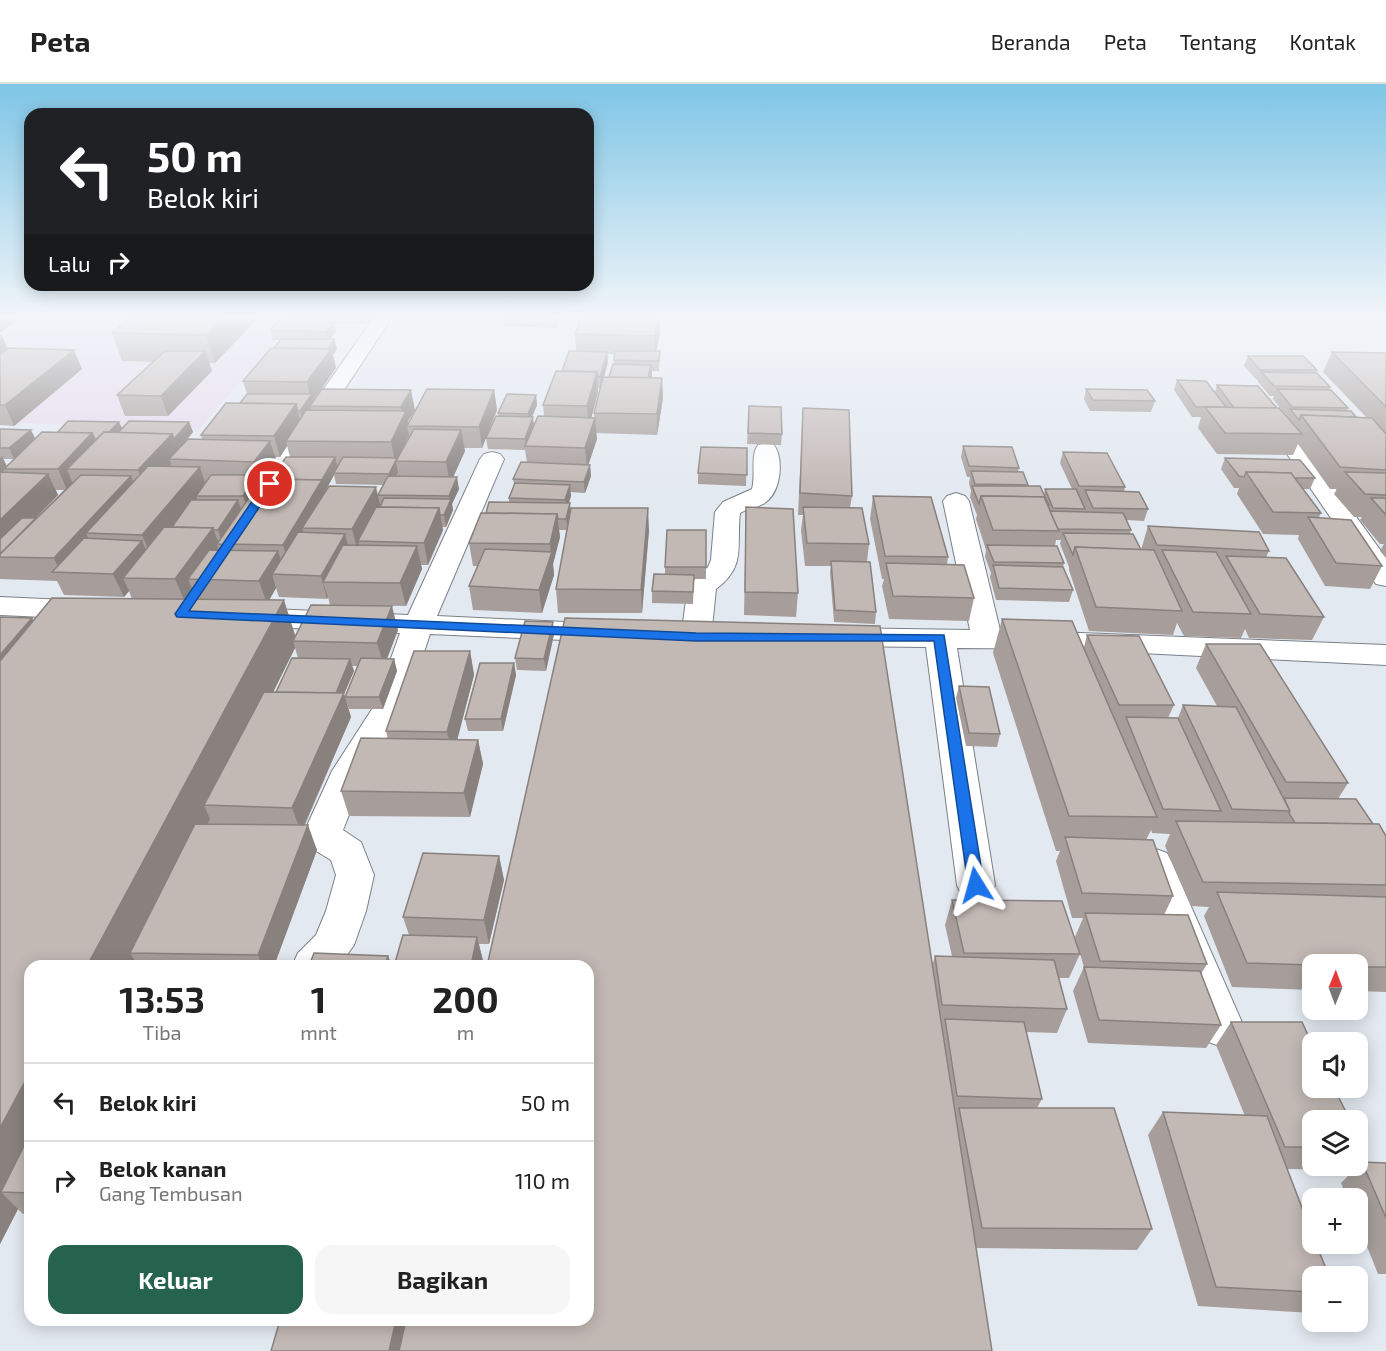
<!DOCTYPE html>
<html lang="id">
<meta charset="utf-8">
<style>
body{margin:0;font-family:"Exo 2",sans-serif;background:#f6f6f6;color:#222;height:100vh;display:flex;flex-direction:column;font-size:22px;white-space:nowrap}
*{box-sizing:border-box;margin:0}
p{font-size:20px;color:#767676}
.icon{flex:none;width:33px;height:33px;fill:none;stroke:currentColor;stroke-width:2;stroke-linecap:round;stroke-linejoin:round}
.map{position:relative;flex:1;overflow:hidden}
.side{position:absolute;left:24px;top:876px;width:570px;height:366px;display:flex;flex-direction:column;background:#fff;border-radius:18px;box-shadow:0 3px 15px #0003}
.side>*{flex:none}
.hud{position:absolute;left:24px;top:24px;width:570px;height:183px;border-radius:18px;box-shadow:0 3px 15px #0003;background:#202124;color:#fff;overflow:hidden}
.needle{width:39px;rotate:1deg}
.buttons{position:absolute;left:1302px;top:870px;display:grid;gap:12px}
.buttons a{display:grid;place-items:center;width:66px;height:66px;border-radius:12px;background:#fff;box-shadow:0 3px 15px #0003;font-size:30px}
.pin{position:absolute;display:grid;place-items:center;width:51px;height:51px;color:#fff;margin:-26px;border:3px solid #fff;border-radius:50%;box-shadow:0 2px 6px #0007}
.me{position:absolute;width:66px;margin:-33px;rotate:352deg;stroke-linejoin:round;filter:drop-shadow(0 0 4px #0008)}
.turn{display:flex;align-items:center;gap:21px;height:126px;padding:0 24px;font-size:27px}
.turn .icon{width:78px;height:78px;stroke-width:2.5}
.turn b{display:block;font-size:42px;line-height:51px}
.then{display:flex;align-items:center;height:57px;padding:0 24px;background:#0003;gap:12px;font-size:22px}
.eta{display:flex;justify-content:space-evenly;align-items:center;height:102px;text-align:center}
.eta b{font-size:36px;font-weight:700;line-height:42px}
.cta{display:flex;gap:12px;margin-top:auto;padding:12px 24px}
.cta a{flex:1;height:69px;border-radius:18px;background:#25634e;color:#fff;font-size:24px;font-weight:700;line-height:69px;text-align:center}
.cta a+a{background:#f6f6f6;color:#222}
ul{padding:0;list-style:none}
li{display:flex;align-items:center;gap:18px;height:78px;padding:0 24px;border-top:2px solid #e0e0e0}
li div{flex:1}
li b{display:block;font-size:22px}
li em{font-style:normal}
header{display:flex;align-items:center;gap:36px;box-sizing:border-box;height:84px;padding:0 30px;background:#fff;border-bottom:2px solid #e0e0e0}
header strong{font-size:28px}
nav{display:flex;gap:33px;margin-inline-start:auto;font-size:21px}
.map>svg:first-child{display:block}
.industrial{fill:#e6daee}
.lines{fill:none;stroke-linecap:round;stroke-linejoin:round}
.minor-casing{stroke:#7b8087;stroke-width:2}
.minor{fill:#fff;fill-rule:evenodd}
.wall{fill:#a79e9b;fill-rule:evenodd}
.shaded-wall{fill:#88817e}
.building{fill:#c2b8b4;stroke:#88817e;stroke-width:1.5}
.route{fill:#1a73e8;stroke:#114b97;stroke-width:1.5}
</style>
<header>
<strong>Peta</strong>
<nav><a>Beranda</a><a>Peta</a><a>Tentang</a><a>Kontak</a></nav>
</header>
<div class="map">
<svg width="1386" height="1267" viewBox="0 0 1386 1267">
<rect width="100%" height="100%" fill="#e3e9f1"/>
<path class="industrial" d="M0,232H298L198,346L0,338V274L14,262H0Z"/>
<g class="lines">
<defs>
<g id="minor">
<path d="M375,232H393L272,415L263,418L254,415L250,410Z"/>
<path d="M1281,338L1289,340L1386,474V502L1376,500L1270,345L1273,340Z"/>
<path d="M766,359L774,361C784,375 781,407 766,418C759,424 748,424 740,429C736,462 747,482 716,505L711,553L707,560L696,562L685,560L681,553L688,502L708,483L711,476L715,428L723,418L752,405C756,391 750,372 758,361Z"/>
<path d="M492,368L500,370L504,375L437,532L608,540L619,543L623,549L619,555L608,558L430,550L406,623L366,688L343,746L361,758L374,791L366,827L354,861L339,882H292L298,869L316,851L326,827L336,791L331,776L316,767L305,746L332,687L374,622L400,549L246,542L236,539L231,533L236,527L246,524L408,531L480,375L484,370Z"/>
<path d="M956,409L965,412L969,417L1000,546L1386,561V581L1059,565L957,564L995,801L990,812L976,816L962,812L957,801L926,563L836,562L825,560L821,553L825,546L836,544L970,546L943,417L947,412Z"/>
<path d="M0,513L89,517L99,520L104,526L99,532L89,535L0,531Z"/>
<path d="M1153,764L1167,769L1172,779L1244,943L1238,957L1222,963L1206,957L1200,943L1134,779L1139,769Z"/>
</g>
</defs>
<use href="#minor" class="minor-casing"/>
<use href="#minor" class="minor"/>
</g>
<g class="wall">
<path d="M260,232L215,279H209L212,287L168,332H125L117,311L153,278L122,277L112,249Z"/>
<path d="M290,232H375L369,240H335L336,247L330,255H334L337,265L333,271L336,284L314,317L322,305L415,326L408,337L409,339L494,306L497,326L482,364H464L465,367L453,393L459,405L452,420L453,426L446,443H442L443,446L428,481H421L422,485L406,522L330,521L328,513L327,515L279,513L276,504L269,516L295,552L398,546L387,575H394L397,587L383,625H348L345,613L358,582H352L354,587L344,610L351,633L305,741L317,766L274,882H30V1130H23L18,1125L0,1160V533L32,534L34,536L132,515L129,507L124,513L64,511L57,497L0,495V345L35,355L57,349L122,344L189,338L193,348L182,362L202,355L201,351L240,319L247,310L243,297L280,256H272L270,246L292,237ZM287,362L290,373L271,395H264L277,379L275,373H280ZM3,375H14L7,382ZM334,391L336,400L383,401L378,411L326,406ZM56,406H64L36,434L58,411ZM193,507L196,516L186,515ZM295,564L298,574L276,608H273Z"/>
<rect x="465" y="232" width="24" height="1"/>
<path d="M502,232H562L556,244L504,242Z"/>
<path d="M0,250H1L8,265L82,285L14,342L0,341Z"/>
<path d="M575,250H660L656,267H660L659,287H652L651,294H662L663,314L657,351L596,349L597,355L588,381H590L591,392L585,409L570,408L571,412L569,419L570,426L649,446L642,529H558L556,505L567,446H559L560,453L553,480L554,491L542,529L473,526L469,502L478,482H473L469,459L486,429L509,419V414L514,400L513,395L527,378L525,366L488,365L486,354L499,332L498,329L536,311L537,321L532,333L534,340L544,332L543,321L562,287L576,267ZM607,270H615L614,280L609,293H604L608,278ZM598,304H600L594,329V334H591L598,308Z"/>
<path d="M1332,268L1386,269V474L1380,467L1384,460H1380L1360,436L1362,433H1354L1334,410L1337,405H1330L1298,360L1293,371L1217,370L1198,344L1201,333H1192L1174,306L1177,296L1215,308L1217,301L1277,324L1287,333L1273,315L1274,312H1270L1258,298V296H1257L1244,282L1248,272L1317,286L1316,289L1330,303L1329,306L1348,324L1347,327L1356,333L1367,334L1323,288Z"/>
<path d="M1086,305L1155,317L1151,328L1090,327L1084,315Z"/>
<path d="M749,322L782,350L781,361L747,360Z"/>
<path d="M803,324L852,412L850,424L869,460L867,478L876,528L875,540L834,538L830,488L831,482H805L801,446L803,431H798Z"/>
<path d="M963,362L1019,384L1018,388L1028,401V402L1044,411L1045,405H1072L1060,379L1063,368L1125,403L1124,407L1148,425L1144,437L1126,436L1131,446L1130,450L1141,466L1148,442L1269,467L1266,473L1324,533L1312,556L1249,554L1245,545L1241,554L1184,552L1177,539L1173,551L1089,547L1069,486V483L1060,460L1061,456H1056L1055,462L1064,479L1063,483L1073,506L1069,518L996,516L990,493L991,489L985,473L986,466L976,435L977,431L970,413L971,407L969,399L970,393H967L961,373Z"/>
<path d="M747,364L746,402L698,400V389Z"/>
<path d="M1225,374L1315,394L1310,405H1303L1321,429L1319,433L1382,482L1370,505L1325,502L1298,455L1299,451L1263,450L1237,410L1239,404H1234L1221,385Z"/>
<path d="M873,412L948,473L947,480L974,514L969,537L889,535L882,502L884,495H882L870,435Z"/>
<path d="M746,423L798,509L796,533L744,531Z"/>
<path d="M706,446V495H694L693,520L652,519V507L665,491V483Z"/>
<path d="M1002,535L1084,563L1087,551L1174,621L1168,634H1178L1183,621L1217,622L1196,584L1206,560L1348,699L1338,715L1373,740L1386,752V908L1358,907V880H1312V906L1232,903L1204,832L1209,823L1191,822L1165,762L1170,750L1152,749L1151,746L1146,756L1173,812L1164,831L1207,880L1201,890L1221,941L1206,964L1088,959L1073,907L1084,883L1075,853L1083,834H1072L1056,777L1060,767H1056L993,569Z"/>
<path d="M554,550L546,587L517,586L515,574Z"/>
<path d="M470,567L474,591L457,656H478L483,680L470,733L349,732L341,707L388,655L386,647Z"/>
<path d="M514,579L516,591L503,647H468L465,635Z"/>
<path d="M959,602L1000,650L997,663L966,662L956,614Z"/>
<path d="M499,772L504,796L489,860H479L483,877L409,851L403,833Z"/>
<path d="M952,816L1080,870L1069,894H1059L1067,925L1057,949L1026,948L1042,1015L1037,1024L1152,1145L1137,1166L976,1164L932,882L935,872H952L945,841Z"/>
<path d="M1231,938L1312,1036V1082H1347L1342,1086L1287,1085L1312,1192V1229L1198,1222L1148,1051L1163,1028L1245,1032L1216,961Z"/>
<path d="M1358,1053L1363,1064L1358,1070Z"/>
<path d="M1362,1078L1386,1079V1190H1378L1358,1140V1114H1347L1341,1099Z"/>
</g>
<g class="shaded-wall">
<path d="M0,232H20L21,234L0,249Z"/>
<path d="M226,232H260L215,279L206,251Z"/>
<path d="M367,232H375L369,240Z"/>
<path d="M556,232H562L556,244L555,234Z"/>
<path d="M659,232L660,250L655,271V252Z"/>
<path d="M334,238L336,247L328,257L326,248Z"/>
<path d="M1,250L10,269L0,277V251Z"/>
<path d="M334,255L337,265L333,271L336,284L313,316L314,320L310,322L311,325L303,338L300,327L310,312L307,298L323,271Z"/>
<path d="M74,266L82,285L14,342L5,321Z"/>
<path d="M205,267L212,287L168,332L161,312Z"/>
<path d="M607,268L608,278L601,304L600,293Z"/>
<path d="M651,281L652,291L648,307L647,296Z"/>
<path d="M597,288L598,308L589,343L587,322Z"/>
<path d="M662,294L663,314L657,351V330Z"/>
<path d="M411,306L415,326L408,337L409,342H407L409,351L396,378L398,388L392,401L389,390L395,378L391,358L403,333L401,323Z"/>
<path d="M494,306L497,326L482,364L479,343Z"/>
<path d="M536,311L537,321L529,340L528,330Z"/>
<path d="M296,320L301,340L286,357L287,362L280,373L274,352Z"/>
<path d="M533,333L534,344L526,362L525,355Z"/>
<path d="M595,334L597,355L587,385L585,364Z"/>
<path d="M119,338L124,348L102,355Z"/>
<path d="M189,338L193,348L178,366L174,355Z"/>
<path d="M31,346L36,356L14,375L9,364Z"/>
<path d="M461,346L465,367L450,400L446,378Z"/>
<path d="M92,349L101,370L67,385L73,400L67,406L58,385Z"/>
<path d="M172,350L180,371L169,375L171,380L147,408L138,386Z"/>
<path d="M270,357L277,379L261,399L254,378Z"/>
<path d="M2,372L7,383L4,385V386L0,390V374Z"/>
<path d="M335,373L338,384L334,389V391L325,407L302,444L306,456L290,484L283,461Z"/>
<path d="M590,381L591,392L585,409L584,398Z"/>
<path d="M200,383L207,405L196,412L198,417L152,474L142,451Z"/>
<path d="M48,390L58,411L0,470V436Z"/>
<path d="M257,391L261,403L247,423L243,412Z"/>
<path d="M131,392L140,414L86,449L93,466L60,488L54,474Z"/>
<path d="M457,393L459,405L452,420L453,426L446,443L444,431L450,418L449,412Z"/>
<path d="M570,401L571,412L566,427L565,416Z"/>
<path d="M376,403L381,425L358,457L360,465L358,468L352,445Z"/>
<path d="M238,416L242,428L222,458L218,446Z"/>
<path d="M570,419L571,431L568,446L566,435Z"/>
<path d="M439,424L443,446L428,481L424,459Z"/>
<path d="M648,424L649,446L642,529L641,506Z"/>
<path d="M557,430L560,453L553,480L554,491L542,529L539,506L551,470L550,460Z"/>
<path d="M213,444L219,460H217L219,468L188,495L193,507L185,518L175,495Z"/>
<path d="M345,450L351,472L323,498L328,513L327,515L321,492Z"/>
<path d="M142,457L152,479L123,494L129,507L124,513L113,490Z"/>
<path d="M417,462L422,485L406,522L400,499Z"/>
<path d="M278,467L285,490H272L276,504L267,520L259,497Z"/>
<path d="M284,516L297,557H293L295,564L217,722L204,721L210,735L144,869H130L138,882H87Z"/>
<path d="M392,522L398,546L384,582L377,559Z"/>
<path d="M32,534L45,557L0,611V571Z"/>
<path d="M553,538L554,550L546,587L544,575Z"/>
<path d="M470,567L474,591L453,672L447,648Z"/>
<path d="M350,575L354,587L344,610L351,633L301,748L292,724L333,615Z"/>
<path d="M394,575L397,587L383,625L379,613Z"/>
<path d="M514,579L516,591L503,647L501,635Z"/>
<path d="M478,656L483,680L470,733L464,709Z"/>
<path d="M308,741L317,766L274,882H263L258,871Z"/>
<path d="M499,772L504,796L489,860L484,836Z"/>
<path d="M477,853L483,877L482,882H471Z"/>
<path d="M388,872L392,882H385Z"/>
<path d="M30,988V1100L1,1108L18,1125L0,1160V1044Z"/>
<path d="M396,1236H411L404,1267H389Z"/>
</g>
<g class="building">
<path d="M133,232H226L206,251L112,249Z"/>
<path d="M502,232H556L555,234Z"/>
<path d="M582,232H659L655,252L575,250Z"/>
<path d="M279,236L334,238L326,248L270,246Z"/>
<path d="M281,255H334L328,265L274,264Z"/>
<path d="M9,264L74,266L5,321H0V271Z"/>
<path d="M271,264L331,265L307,298L243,297Z"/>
<path d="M165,267H205L161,312L117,311Z"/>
<path d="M569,267L607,268L600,293H598L597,288L562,287Z"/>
<path d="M615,267H660L659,277L614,276Z"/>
<path d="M1332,268L1386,269V323Z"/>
<path d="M1248,272H1303L1317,286H1260Z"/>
<path d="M613,280L651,281L648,294L609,293Z"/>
<path d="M556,287L597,288L587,322L543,321Z"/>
<path d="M1261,288L1317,289L1330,303L1274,302Z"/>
<path d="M603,293L662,294L657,330L594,329Z"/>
<path d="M1177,296L1206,297L1226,323H1196Z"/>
<path d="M1217,301L1258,302L1277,324H1234Z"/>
<path d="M322,305L411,306L401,323L310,322Z"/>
<path d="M427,305L494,306L479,343L407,342Z"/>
<path d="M1086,305L1147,306L1155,317L1093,316Z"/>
<path d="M1277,305L1331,306L1348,324L1292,323Z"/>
<path d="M247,310H312L300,327H298L296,320L240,319Z"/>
<path d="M507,310L536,311L528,330L498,329Z"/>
<path d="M226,319L296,320L274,352L201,351Z"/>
<path d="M749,322L781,323L782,350L748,349Z"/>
<path d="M1205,323L1279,324L1302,350L1225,349Z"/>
<path d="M803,324L849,326L852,412L800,409Z"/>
<path d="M1290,325L1351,327L1356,333L1301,331L1299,336Z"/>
<path d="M306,326L406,327L391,358L286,357Z"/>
<path d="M1301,331L1372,334L1386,350V386L1340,383Z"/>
<path d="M496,332L533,333L525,355L486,354Z"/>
<path d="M538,332L595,334L585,364L525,362Z"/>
<path d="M68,337L119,338L109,348H104L97,355H95L92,349H57Z"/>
<path d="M129,337L189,338L174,355L172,350L118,349Z"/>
<path d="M0,345L31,346L9,364H0Z"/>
<path d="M414,345L461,346L446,378L396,377Z"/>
<path d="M42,348L92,349L58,385H4Z"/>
<path d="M104,348L172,350L138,386L67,385Z"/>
<path d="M188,355L270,357L254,378L169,375Z"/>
<path d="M963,362L1012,363L1019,384L969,382Z"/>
<path d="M701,363L747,364V391L698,389Z"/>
<path d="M1063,368L1107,369L1125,403L1079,402Z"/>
<path d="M286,373H335L319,401L322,396L271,395Z"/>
<path d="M343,373L397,374L389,390L334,389Z"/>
<path d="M1225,374L1300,376L1315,394H1294L1291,389L1246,388L1244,393L1239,392Z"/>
<path d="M521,378L590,381L584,398L513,395Z"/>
<path d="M148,382L200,383L142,451L86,449Z"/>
<path d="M971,387L1023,388L1028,401L975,400Z"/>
<path d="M0,388L48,390L0,436Z"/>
<path d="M1246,388L1291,389L1321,429L1273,428Z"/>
<path d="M1345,388L1386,389V411L1365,410Z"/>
<path d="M81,391L131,392L54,474L0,473V470Z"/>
<path d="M211,391H257L243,412H196Z"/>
<path d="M388,392L457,393L449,412L378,411Z"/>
<path d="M262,395L322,396L283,461L217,460Z"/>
<path d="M515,399L570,401L565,416L509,414Z"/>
<path d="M329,402L376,403L352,445L302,444Z"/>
<path d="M972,402H1040L1049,421H1047L1044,413L981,412L979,420Z"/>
<path d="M1045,405H1076L1085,425L1053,424Z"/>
<path d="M1085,406L1139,408L1148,425L1093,424Z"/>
<path d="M873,412L931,413L948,473L885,472Z"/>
<path d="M981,412L1044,413L1059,447L993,446Z"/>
<path d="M384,414L451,415L444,431H440L439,424L380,423Z"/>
<path d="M1371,414H1386V431Z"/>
<path d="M191,416H238L218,446H213V444L172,443Z"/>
<path d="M489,418L570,419L566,435H558L557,430L486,429Z"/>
<path d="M376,423L439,424L424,459L358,457Z"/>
<path d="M746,423L793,425L798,509L745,508Z"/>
<path d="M803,423L862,424L869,460L807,459Z"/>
<path d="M571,424H648L641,506L556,505Z"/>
<path d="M1050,427L1123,429L1131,446L1058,445Z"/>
<path d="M481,429L557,430L550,460L469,459Z"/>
<path d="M1308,433L1351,436L1382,482L1336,479Z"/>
<path d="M22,434H36L0,470V455Z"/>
<path d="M1148,442L1259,448L1269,467L1157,461Z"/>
<path d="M164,443L213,444L175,495L123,494Z"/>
<path d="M667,446H706V483H665Z"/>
<path d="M298,448L345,450L321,492L272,490Z"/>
<path d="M1063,449L1133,450L1141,466L1075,463L1073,471Z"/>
<path d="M84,454L142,457L113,490L52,488Z"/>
<path d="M343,461L417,462L400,499L323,498Z"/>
<path d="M987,461L1057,462L1064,479L994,478Z"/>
<path d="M1075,463L1154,466L1182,527L1096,523Z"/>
<path d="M485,465L552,468L539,506L469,502Z"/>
<path d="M209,466L278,467L259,497L188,495Z"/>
<path d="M1162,466L1216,468L1251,530L1193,528Z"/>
<path d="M1226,472L1286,474L1324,533L1260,530Z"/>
<path d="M831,477L870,478L876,528L835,526Z"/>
<path d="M886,479L964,481L974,514L893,512Z"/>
<path d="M993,481L1063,483L1073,506L999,504Z"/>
<path d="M654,490L694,491L693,508L652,507Z"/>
<path d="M52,514L284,516L87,882H30V988L0,1044V577Z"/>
<path d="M311,521L392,522L377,559L293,557Z"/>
<path d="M0,533L32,534L0,571Z"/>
<path d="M565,534L880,542L992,1267H399L406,1236H588V882H487Z"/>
<path d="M1002,535L1072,537L1157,733L1069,732Z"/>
<path d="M525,537L553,538L544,575L515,574Z"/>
<path d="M1087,551L1139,552L1174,621H1119Z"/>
<path d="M1206,560H1260L1348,699L1286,698Z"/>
<path d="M414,567H470L447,648L386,647Z"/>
<path d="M292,574L350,575L336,609L276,608Z"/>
<path d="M361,574L394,575L379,613H345Z"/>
<path d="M480,579H514L501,635H465Z"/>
<path d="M959,602L989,603L1000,650L969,649Z"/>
<path d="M264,608L344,609L292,724L204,721Z"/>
<path d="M1183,621L1236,623L1290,727L1232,725Z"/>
<path d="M1126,633L1178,634L1221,727L1163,725Z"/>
<path d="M361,654L478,656L464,709L341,707Z"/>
<path d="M1284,714L1356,715L1373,740L1295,739L1289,729L1290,727Z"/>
<path d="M1176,737L1379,740L1386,752V801L1203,798Z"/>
<path d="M195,740L308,741L258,871L130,869Z"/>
<path d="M1065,753L1153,756L1173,812L1082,809Z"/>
<path d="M423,769L499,772L484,836L403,833Z"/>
<path d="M1217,808L1386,813V883H1358V880L1312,881L1247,879Z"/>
<path d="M952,816L1062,817L1080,870L964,869Z"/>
<path d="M1085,829L1188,831L1207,880L1100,877Z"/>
<path d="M403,851L477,853L471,882H394Z"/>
<path d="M314,869L388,872L385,882H309Z"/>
<path d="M935,872L1054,876L1067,925L942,921Z"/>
<path d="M1084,883L1200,887L1221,941L1099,936Z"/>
<path d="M945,935L1024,938L1042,1015L957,1012Z"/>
<path d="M1231,938H1302L1312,960V1004H1334L1350,1036H1312V1063H1285Z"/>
<path d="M959,1024H1114L1152,1145L982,1144Z"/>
<path d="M1163,1028L1267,1032L1312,1150V1160H1316L1329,1192H1312V1208L1216,1203Z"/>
<path d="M30,1050V1109L1,1108Z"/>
<path d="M1358,1053L1363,1064H1358Z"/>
<path d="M1362,1078L1386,1079V1134Z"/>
<path d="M280,1236H396L389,1267H271Z"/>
</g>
<linearGradient id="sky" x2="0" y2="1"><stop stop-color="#7ec5e6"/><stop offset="0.57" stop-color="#f2f5f9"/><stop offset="1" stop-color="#f2f5f9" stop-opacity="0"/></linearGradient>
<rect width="1386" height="409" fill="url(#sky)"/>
<path class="route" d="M266,397L275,400L189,527L696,549L944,551L984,801L982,806L976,808L971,806L968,801L934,557H696L177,533L175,530Z"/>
</svg>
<div class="buttons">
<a><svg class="needle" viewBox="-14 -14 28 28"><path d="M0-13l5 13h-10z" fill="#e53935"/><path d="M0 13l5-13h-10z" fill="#767676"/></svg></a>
<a><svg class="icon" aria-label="sound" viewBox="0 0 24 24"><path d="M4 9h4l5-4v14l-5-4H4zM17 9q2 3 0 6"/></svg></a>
<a><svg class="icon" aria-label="layers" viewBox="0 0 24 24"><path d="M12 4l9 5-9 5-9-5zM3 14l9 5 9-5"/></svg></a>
<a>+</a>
<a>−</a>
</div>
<div class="pin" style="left:270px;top:400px;background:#d93025"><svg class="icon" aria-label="arrive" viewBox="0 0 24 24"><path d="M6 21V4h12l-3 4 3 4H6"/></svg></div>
<svg class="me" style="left:976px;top:801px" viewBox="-20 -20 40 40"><path d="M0-17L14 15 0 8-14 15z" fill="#1a73e8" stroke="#fff" stroke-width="4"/></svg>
<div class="hud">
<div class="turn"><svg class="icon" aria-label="left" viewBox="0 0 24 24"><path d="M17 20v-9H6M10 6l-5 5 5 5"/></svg><div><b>50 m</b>Belok kiri</div></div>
<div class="then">Lalu<svg class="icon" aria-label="right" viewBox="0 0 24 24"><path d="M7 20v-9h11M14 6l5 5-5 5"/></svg></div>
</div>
<section class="side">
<div class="eta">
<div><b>13:53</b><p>Tiba</p></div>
<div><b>1</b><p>mnt</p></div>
<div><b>200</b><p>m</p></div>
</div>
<ul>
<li><svg class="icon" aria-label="left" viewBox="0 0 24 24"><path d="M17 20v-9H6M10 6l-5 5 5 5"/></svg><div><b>Belok kiri</b></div><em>50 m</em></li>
<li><svg class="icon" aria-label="right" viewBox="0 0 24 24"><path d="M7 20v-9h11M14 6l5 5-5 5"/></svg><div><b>Belok kanan</b><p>Gang Tembusan</p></div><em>110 m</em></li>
</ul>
<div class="cta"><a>Keluar</a><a>Bagikan</a></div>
</section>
</div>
